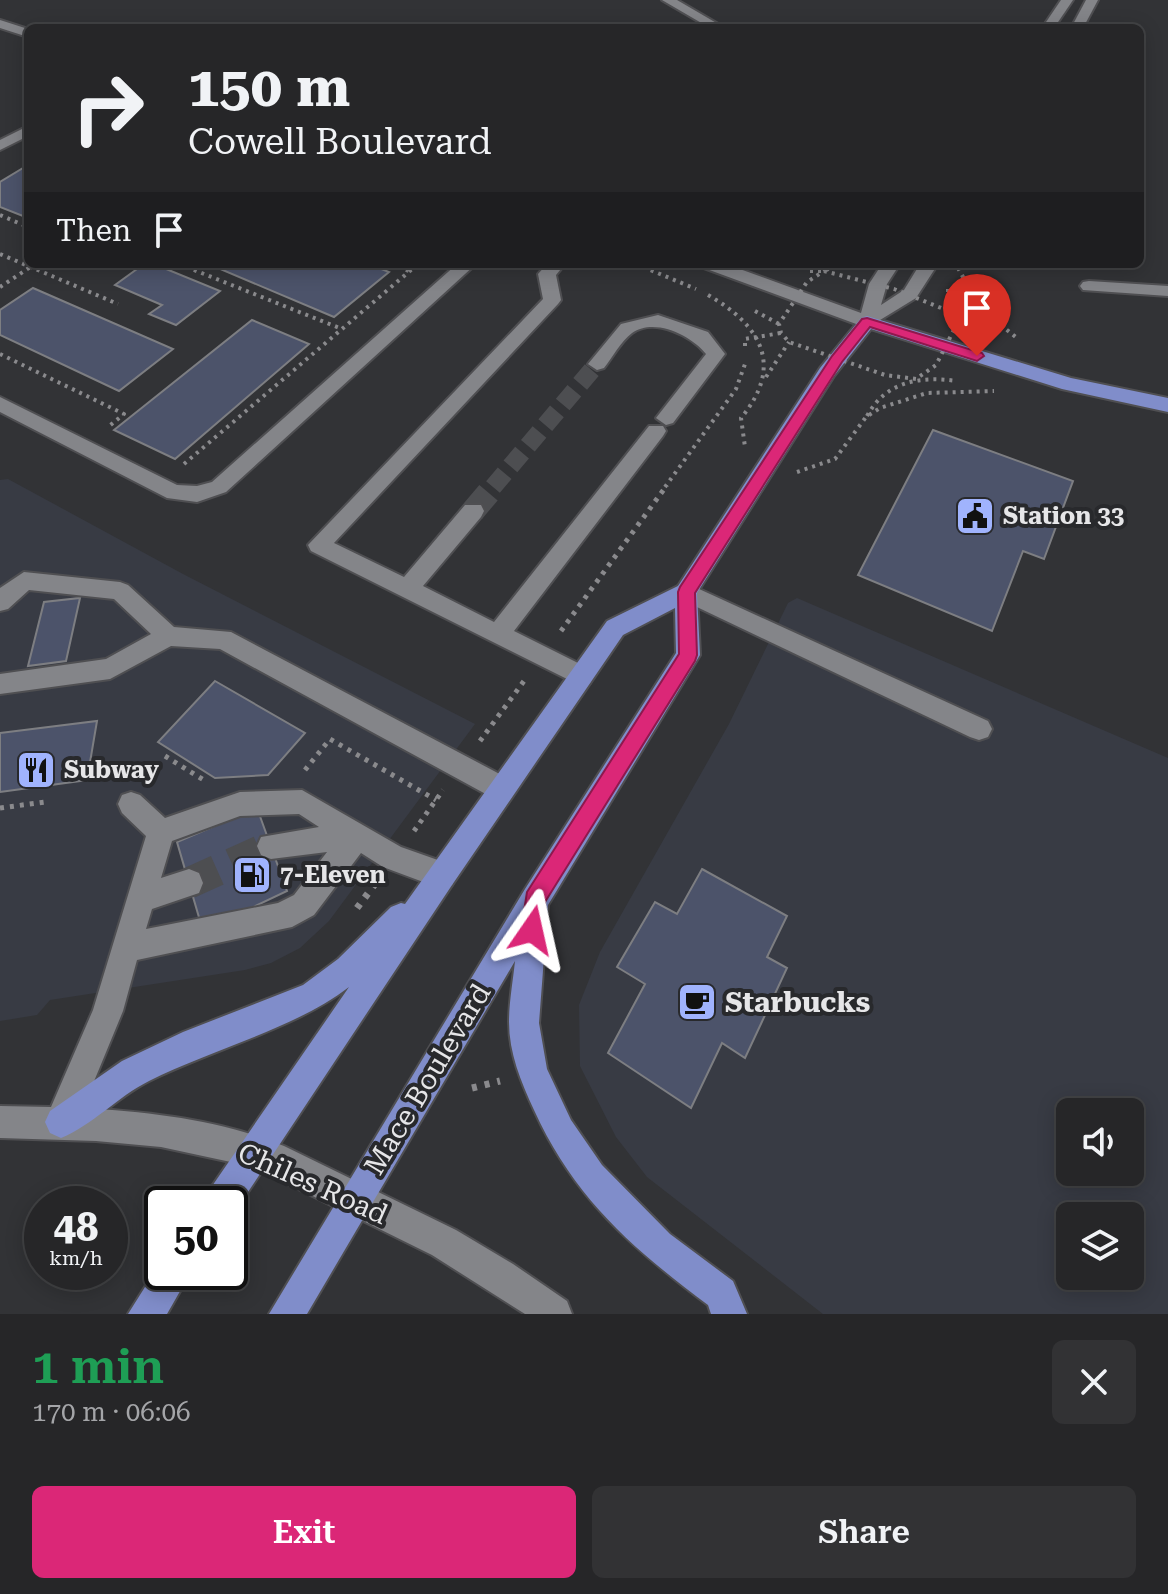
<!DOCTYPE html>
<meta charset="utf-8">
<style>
body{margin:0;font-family:"Roboto Serif",serif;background:#323234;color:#f1f3f6;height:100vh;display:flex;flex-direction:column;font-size:30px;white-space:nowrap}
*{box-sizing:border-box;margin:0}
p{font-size:26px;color:#a4a5a8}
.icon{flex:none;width:44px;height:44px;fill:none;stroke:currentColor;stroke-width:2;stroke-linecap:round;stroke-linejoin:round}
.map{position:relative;height:1314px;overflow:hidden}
.sheet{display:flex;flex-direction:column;background:#262628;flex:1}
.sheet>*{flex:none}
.hud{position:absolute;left:24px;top:24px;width:1120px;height:244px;border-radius:12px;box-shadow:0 4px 20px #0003,0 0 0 2px #424345;background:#262628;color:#f1f3f6;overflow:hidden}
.fabs{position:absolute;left:1056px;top:1098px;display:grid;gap:16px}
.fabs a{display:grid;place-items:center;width:88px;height:88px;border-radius:12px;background:#262628;box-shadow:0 4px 20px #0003,0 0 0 2px #424345;font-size:40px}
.speed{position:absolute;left:24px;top:1186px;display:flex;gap:16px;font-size:40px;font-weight:700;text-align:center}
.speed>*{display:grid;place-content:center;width:104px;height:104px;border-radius:50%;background:#262628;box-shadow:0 4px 20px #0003,0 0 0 2px #424345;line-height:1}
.speed small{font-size:20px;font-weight:400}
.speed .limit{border:4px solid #111;border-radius:12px;background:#fff;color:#111}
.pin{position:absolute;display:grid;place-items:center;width:68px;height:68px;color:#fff;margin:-82px -34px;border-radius:50% 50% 50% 0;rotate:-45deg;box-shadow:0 0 8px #0007}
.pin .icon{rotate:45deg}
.me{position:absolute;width:88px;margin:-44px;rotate:11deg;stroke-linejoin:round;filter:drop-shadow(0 0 6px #0008)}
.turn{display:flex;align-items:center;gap:28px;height:168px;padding:0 32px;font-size:36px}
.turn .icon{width:104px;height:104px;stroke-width:2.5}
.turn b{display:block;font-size:56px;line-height:68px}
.then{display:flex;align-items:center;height:76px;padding:0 32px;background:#0003;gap:16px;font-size:30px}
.round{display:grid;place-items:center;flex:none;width:84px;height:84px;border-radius:12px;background:#323234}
.summary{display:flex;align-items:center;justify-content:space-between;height:136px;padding:0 32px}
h1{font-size:48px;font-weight:600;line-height:60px;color:#1e9e55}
.cta{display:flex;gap:16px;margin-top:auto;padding:16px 32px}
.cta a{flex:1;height:92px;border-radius:12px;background:#db2777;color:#fff;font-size:32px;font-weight:600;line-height:92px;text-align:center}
.cta a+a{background:#323234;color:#f1f3f6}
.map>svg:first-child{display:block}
.built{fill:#383b44;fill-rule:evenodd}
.building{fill:#4c536a;stroke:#7d7e82;stroke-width:2}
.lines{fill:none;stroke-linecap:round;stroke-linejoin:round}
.minor-tunnel-far2{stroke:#4d4e51;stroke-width:18;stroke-dasharray:18 9;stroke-linecap:butt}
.minor-tunnel-far1{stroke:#4d4e51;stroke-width:24;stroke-dasharray:24 12;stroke-linecap:butt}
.minor-tunnel{stroke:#4d4e51;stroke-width:31;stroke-dasharray:31 16;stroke-linecap:butt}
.minor-casing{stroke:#4f4f52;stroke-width:4}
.major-casing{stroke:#4f4f52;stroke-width:4}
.path-far2{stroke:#8a8a8d;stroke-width:4;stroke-dasharray:3 5;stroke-linecap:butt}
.path-far1{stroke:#8a8a8d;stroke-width:5;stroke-dasharray:4 6;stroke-linecap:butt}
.path{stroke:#8a8a8d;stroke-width:7;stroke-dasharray:5 8;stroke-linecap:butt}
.minor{fill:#848589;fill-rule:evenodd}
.major{fill:#808dca;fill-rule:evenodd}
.route{fill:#db2777;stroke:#8e194d;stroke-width:2}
.labels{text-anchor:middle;stroke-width:8;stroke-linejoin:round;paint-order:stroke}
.poi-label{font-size:24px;font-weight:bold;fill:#e6e6e8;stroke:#28292c;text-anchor:start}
.near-poi-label{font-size:28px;font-weight:bold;fill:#e6e6e8;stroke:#28292c;text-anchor:start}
.near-street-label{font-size:28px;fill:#e6e6e8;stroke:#28292c}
</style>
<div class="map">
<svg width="1168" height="1314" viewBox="0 0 1168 1314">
<rect width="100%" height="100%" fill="#323336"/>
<g class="built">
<path d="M8,479L183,574L475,724L329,921L300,948L271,963L245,970L50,1000L37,1015L0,1021V480Z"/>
<path d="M797,598L1168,758V1314H823L647,1177L616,1137L580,1066L579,1005L600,952L729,724L788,603ZM1070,1112H1130V1172H1070ZM1070,1216H1130V1276H1070Z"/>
</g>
<g class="building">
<path d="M906,23L910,28L860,26Z"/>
<path d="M28,165V218L0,207V182Z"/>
<path d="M144,264H154L220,291L176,325L149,314L162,305L115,285Z"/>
<path d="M215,264H369L389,272L334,317L213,266Z"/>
<path d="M33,288L173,349L119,391L0,335V310Z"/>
<path d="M252,320L309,344L175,459L114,430Z"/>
<path d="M933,430L1073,481L1044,559L1023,551L992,631L858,575Z"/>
<path d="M80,598L66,661L28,666L44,602Z"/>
<path d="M215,681L305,733L268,775L215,778L158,742Z"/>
<path d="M97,721L87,780L0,792V733Z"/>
<path d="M257,808L287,891L203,931L177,842Z"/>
<path d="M702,869L787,916L767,957L787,968L745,1058L722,1043L691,1108L608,1053L645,984L617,967L655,902L677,914Z"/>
</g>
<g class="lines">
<path class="minor-tunnel-far2" d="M493,487L597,364"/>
<path class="minor-tunnel-far1" d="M473,511L495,485"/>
<path class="minor-tunnel" d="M189,883L271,846"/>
<defs>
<g id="minor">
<path d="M662,0H677L725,28H710Z"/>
<path d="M1061,0H1073L1054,28H1042Z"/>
<path d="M1086,0H1098L1083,28H1071Z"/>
<path d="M0,20L28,29V37L0,28Z"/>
<path d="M28,126V136L0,150V140Z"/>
<path d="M457,264H476L226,492L197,502L167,498L0,412V397L177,485L197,486L212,482Z"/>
<path d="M547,264H565L556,275L561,300L558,304L334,543L404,577L465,505H481L484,511L481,517L423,586L494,622L649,426H663L666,431L663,436L514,631L590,669L593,676L590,683L581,686L311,551L308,545L543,299L538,274Z"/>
<path d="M701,264H726L861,313L869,284L882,264H900L887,284L881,305L904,290L920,264H938L916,298L867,328L704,268Z"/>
<path d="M1089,281L1168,286V296L1083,290L1080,286L1083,282Z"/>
<path d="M658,315L708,332L725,354L673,423L666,425L656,418L706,354C692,336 655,317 632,333C621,341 612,358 604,368L597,370L588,364L621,324Z"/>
<path d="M24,572L120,582L128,585L174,627L231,632L511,780L515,789L511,798L502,801L493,798L220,649L171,646L110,679L0,694V674L106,659L151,634L114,599L29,590L8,609L0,611V588Z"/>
<path d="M686,583L988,721L992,729L988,737L979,740L970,737L678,598L675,592L678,586Z"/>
<path d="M302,790L401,847L452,865L456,875L452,885L442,889L383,867L361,853L314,915L292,927L137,960L123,1011L83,1108C151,1112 221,1120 284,1146L456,1230L513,1264L567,1301L572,1314H525L432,1255L254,1167L161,1147L96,1141L0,1138V1106L51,1107L93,1010L146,836L122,813L118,804L122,795L131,792L140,795L165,818L240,792ZM299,814L319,827L261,837L257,846L261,855L271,859L327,852L294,895L278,903L146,929L152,909L199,893L203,883L199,873L189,869L161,878L172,841L240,816Z"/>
</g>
<g id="major">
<path d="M867,316L1071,378L1168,398V412L1062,389L871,329L834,376L697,593L700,655L548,905L539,1023L547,1069L571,1120L602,1165L670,1234L733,1281L747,1314H711L708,1305C632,1248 574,1198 534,1110C521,1082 509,1053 509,1022C509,1002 513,981 515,961L307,1314H269L525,889L676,653L675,608L623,635L452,885L232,1216L230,1204H203L208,1192L349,987C296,1028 211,1050 149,1081C117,1097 93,1125 61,1138L50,1133L45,1122L50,1111L122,1061L183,1032L303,985L338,959L391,907L401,903L405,904L607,621L678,586L820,368L861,318Z"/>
<path d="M162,1260V1272H191L167,1314H128Z"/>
</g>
</defs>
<use href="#minor" class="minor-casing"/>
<use href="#major" class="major-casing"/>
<g class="path-far2">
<path d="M0,215L28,227"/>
<path d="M0,254L118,304"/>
<path d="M179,264L342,329"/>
<path d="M391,264L409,271"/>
<path d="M636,264L696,289"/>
<path d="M958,268L981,309L1017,338"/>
<path d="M810,271H824L839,264"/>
<path d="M824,271L894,289L961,316L936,365L916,379L885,375L789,342L781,333L779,324L807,282Z"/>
<path d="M0,287L35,264"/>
<path d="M948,289V300L972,325"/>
<path d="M708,295C762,326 784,366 741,418L745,447"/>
<path d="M755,311L779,324"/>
<path d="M962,315L974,312"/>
<path d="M745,346V339L781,333"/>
<path d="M0,354L124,414L108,427"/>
<path d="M766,377L789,342"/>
<path d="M867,416C886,381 920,376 957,381"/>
<path d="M184,464L418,264"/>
<path d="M797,472L835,459L866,417L880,408L927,393L994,391"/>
<path d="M665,487L736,389L745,364"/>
</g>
<g class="path-far1">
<path d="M561,631L667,485"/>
<path d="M480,741L524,681"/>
<path d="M165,756L207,782"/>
<path d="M305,770L330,739L436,800"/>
<path d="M0,808L45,802"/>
<path d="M414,831L443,790"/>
</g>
<g class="path">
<path d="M357,908L375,884"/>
<path d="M472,1088L500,1081"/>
</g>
<use href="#minor" class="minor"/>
<use href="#major" class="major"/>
</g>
<path class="route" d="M867,318L982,353L984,356L977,361L870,327L842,362L695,593L697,655L695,661L545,902L540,938L532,941L524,938L521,930L527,892L679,654L678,592L680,587L832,356L862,319Z"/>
<defs>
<symbol id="civic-square" viewBox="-11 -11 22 22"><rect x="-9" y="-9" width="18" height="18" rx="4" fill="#a0b3fd" stroke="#28292c"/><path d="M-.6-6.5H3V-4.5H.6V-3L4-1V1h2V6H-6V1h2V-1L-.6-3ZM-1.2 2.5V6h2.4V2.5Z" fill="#111"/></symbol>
<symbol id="restaurant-square" viewBox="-11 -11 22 22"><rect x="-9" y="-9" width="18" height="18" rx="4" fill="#a0b3fd" stroke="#28292c"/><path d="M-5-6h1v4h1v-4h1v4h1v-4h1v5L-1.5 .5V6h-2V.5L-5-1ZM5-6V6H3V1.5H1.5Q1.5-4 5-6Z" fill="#111"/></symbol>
<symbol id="fuel-square" viewBox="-11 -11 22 22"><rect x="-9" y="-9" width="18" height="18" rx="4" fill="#a0b3fd" stroke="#28292c"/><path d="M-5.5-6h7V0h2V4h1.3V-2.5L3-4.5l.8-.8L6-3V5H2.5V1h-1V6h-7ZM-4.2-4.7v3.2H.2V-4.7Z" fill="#111"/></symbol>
<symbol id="cafe-square" viewBox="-11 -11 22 22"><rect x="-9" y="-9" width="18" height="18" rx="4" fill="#a0b3fd" stroke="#28292c"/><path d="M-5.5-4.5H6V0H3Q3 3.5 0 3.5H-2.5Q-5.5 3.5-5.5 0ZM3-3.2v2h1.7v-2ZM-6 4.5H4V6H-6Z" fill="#111"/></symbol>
</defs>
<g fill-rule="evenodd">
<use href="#civic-square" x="953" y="494" width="44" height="44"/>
<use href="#restaurant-square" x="14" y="748" width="44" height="44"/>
<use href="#fuel-square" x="230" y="853" width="44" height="44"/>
<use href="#cafe-square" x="675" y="980" width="44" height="44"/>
</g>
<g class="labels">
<g class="poi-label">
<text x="1003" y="524">Station 33</text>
<text x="64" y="778">Subway</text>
<text x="280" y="883">7-Eleven</text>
</g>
<g class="near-poi-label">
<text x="725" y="1012">Starbucks</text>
</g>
<g class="near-street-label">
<text transform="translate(427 1079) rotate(-59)" y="10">Mace Boulevard</text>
<text transform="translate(313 1183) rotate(24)" y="10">Chiles Road</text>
</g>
</g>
</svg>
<div class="fabs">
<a><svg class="icon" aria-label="sound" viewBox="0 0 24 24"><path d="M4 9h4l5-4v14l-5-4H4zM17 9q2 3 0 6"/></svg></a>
<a><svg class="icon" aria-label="layers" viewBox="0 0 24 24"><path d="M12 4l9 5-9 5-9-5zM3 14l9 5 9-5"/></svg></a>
</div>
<div class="speed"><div>48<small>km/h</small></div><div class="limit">50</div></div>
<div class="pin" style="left:977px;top:356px;background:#d93025"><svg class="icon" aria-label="arrive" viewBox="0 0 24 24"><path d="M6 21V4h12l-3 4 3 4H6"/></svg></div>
<svg class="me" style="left:532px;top:930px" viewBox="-20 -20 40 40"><path d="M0-17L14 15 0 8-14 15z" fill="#db2777" stroke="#fff" stroke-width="4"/></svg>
<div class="hud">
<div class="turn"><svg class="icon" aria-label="right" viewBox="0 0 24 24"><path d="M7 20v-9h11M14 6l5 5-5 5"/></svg><div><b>150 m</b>Cowell Boulevard</div></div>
<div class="then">Then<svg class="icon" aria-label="arrive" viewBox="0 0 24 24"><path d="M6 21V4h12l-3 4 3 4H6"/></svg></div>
</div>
</div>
<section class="sheet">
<div class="summary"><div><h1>1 min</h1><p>170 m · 06:06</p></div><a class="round"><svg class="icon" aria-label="close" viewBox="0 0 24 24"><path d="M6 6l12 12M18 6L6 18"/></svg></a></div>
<div class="cta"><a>Exit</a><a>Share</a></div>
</section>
